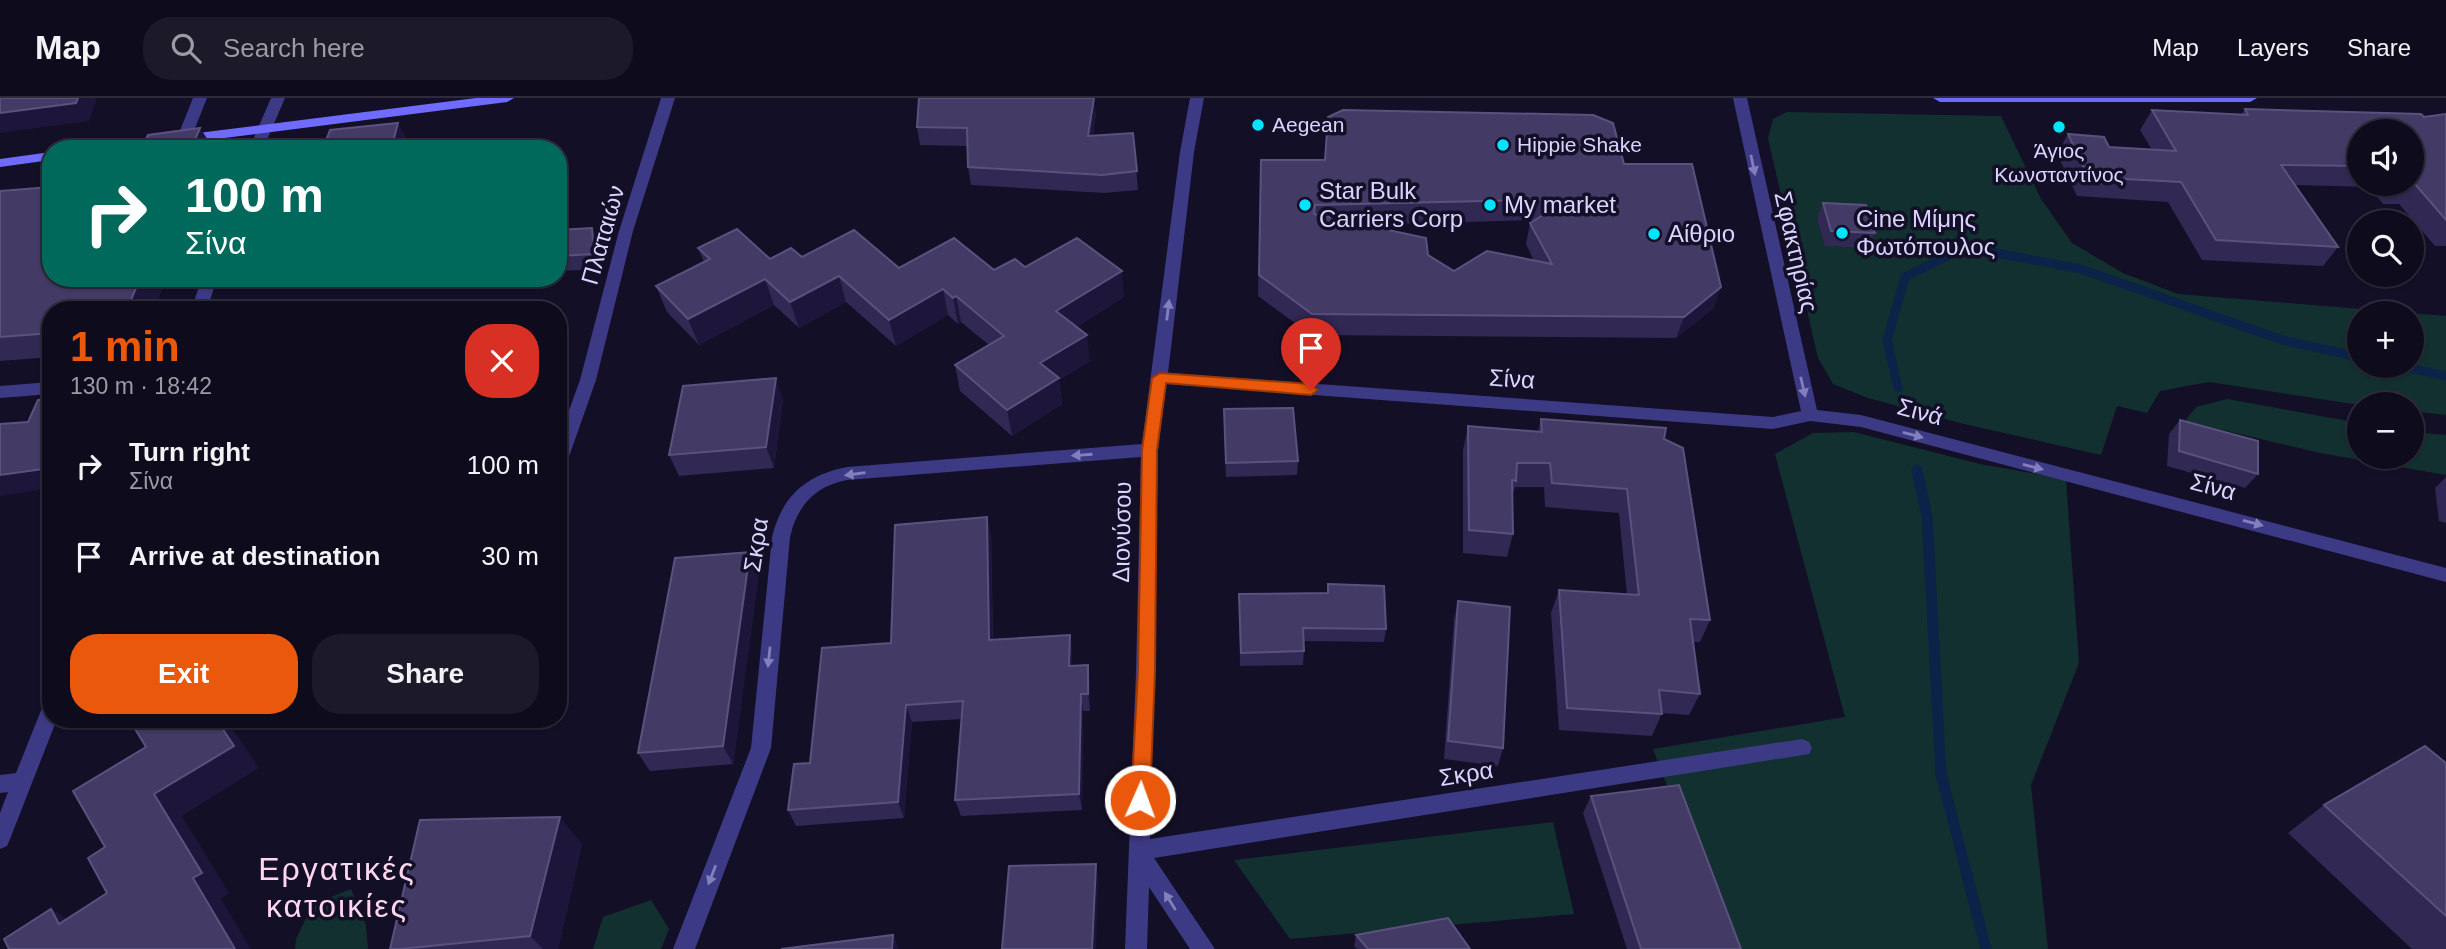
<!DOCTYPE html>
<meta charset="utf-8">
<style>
body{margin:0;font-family:Helvetica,sans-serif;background:#1c1929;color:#f1f3f6;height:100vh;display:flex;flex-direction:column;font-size:26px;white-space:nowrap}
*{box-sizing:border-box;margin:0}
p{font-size:23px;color:#9b9ba3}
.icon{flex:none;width:38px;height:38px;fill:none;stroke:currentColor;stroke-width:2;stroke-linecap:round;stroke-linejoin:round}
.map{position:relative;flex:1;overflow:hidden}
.panel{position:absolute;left:42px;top:203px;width:525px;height:427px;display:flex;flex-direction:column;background:#0e0b1c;border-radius:28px;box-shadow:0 2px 5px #0004,0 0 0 2px #2e2b3b}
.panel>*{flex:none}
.top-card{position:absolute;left:42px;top:42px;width:525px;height:147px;border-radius:28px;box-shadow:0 2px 5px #0004,0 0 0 2px #2e2b3b;background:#00695c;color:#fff;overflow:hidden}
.buttons{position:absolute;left:2347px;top:21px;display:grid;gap:14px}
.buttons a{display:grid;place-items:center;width:77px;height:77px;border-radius:50%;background:#0e0b1c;box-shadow:0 2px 5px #0004,0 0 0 2px #2e2b3b;font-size:35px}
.pin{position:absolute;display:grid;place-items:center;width:60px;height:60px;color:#fff;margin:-72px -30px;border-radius:50% 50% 50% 0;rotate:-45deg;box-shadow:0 0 7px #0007}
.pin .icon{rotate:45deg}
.me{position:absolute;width:77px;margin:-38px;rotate:2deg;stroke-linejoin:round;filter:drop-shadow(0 0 5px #0008)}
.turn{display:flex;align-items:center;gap:24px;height:147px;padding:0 28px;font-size:32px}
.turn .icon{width:91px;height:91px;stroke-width:2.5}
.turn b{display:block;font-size:49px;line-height:60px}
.round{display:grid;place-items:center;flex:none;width:74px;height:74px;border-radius:28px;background:#1c1929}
.head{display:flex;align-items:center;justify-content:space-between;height:119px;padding:0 28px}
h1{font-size:42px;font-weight:800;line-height:52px;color:#ea580c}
.button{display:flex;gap:14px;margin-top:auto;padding:14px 28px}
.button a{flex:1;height:80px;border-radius:28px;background:#ea580c;color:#fff;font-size:28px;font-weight:800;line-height:80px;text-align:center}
.button a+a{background:#1c1929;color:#f1f3f6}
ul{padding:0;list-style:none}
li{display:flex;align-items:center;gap:21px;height:91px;padding:0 28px}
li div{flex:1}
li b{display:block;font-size:26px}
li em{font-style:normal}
header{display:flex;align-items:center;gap:42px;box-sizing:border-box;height:98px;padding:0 35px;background:#0e0b1c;border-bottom:2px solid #2e2b3b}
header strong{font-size:33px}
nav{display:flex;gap:38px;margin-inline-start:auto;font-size:24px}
.search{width:490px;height:63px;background:#1c1929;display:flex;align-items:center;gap:18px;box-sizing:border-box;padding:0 24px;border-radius:28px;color:#9b9ba3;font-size:26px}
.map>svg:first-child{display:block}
.green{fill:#12302f;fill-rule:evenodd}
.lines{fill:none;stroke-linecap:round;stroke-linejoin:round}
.stream-far1{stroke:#0c2248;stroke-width:9}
.stream{stroke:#0c2248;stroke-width:11}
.street{fill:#3d3a85;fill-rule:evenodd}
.secondary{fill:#6f6bff;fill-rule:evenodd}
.wall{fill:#312854;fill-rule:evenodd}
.shaded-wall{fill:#1d163a}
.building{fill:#433a66;stroke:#5a527e;stroke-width:2;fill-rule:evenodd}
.oneway{fill:#837fbc}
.route{fill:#ea580c;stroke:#983908;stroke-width:2}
.poi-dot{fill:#00e5ff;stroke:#130f26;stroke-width:2.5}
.labels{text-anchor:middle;stroke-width:7;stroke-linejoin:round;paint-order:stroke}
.far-poi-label{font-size:21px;fill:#d9d4ff;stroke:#130f26;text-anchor:start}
.poi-label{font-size:24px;fill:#d9d4ff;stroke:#130f26;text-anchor:start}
.street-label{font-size:24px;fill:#d9d4ff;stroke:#130f26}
.near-neighbourhood-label{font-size:32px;letter-spacing:2px;fill:#ffd6f0;stroke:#130f26}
</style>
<header>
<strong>Map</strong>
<div class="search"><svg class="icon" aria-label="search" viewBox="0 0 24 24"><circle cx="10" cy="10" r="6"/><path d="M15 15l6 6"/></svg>Search here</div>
<nav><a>Map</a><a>Layers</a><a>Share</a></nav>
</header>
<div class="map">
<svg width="2446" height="851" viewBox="0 0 2446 851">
<rect width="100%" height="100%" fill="#130f26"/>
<g class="green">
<path d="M1787,14L2001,18L2041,101L2072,145L2123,175L2178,196L2446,218V317L2412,313V306L2359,307L2209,284L2160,293L2147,315L2117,308L2101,357L1960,325L1868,300L1833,286L1818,260L1768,40L1773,21ZM2359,215H2412V268H2359Z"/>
<path d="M2227,301L2359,325V359H2412V334L2446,337V377L2320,355L2185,323L2196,309Z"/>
<path d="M1854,334L1980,366L2066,381L2079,565L2031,687L2048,851H1729L1653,651L1845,619L1775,356L1813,335Z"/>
<path d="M1553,724L1574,816L1290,841L1234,762Z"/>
<path d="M351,791L366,827L368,851H295L296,841L313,806Z"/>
<path d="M651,802L669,831L661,851H593L603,819Z"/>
</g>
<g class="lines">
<g class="stream-far1">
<path d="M2400,268L2446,278"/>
<path d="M1898,290L1887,242L1905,179L1965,149L2081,171L2282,242L2359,259"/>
</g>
<path class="stream" d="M1917,372L1927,418L1941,676L1986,851"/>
<g class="street">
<path d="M193,0H207L191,40L189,43H179L177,40Z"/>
<path d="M271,0H285L263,51H249Z"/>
<path d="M661,0H675L633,133L596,282L566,367L558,373V343L580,282L619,133Z"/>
<path d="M1190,0H1204L1194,54L1168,275L1773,319L1801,313L1733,0H1747L1817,312L1861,317L2446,470V484L1861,329L1810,323L1773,331L1166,286L1158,352L1150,741L1802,641L1809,644L1812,650L1809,656L1154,760L1215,851H1190L1149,789L1147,851H1125L1136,573L1141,359L847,382C815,388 797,408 790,439L771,650L695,851H673L751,650L772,439C782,398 806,377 847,369L1142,346L1180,54Z"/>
<path d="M202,180H217L207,212H191Z"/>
<path d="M51,284V296L0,300V288Z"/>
<path d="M51,603V621H57L10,741L7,748L0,751V715L8,694L0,695V677L16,675L44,605Z"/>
</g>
<g class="secondary">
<path d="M476,0H514L507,4L137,51H95L102,47Z"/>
<path d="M1933,0H2257L2250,4H1940Z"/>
<path d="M51,54V62L0,69V61Z"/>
</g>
</g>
<g class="wall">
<path d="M2245,11L2424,19L2446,16V148H2435L2399,106H2383L2369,89L2295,87L2338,149L2323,168L2202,162L2168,104L2077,98L2057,56L2068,36L2109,49L2152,52L2140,32L2152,12L2241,16ZM2359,33L2412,86H2359Z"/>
<path d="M1096,15L1093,37L1133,35L1138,92L1104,95L971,87L968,69L967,48L920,47L917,29Z"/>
<path d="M1261,62L1624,66L1714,210L1676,240L1311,237L1258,198ZM1534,122L1530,125L1526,146L1534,163L1454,173L1428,157L1363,127Z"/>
<path d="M0,93L166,180L154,212H51V259L0,263Z"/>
<path d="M1823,105L1875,135L1868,150L1825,148L1817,120Z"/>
<path d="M592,130L599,145L601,171L558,173V132Z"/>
<path d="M698,150L770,161L802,159L899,170L994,172L1025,169L1124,199L1076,229L1090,263L1059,282L1062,306L1012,338L960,293L955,267L989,247L961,224L958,226L948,217L896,248L846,204L799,230L774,207L699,247L667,214L656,188L704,164Z"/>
<path d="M262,180H294L264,184Z"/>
<path d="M327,180H349L329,183Z"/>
<path d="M368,180H399L370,184Z"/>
<path d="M783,301L774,370L679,378L669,357Z"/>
<path d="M1541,321L1664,341L1710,522L1700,544H1693L1700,596L1689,617L1662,615L1652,638L1559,632L1551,515L1559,492L1627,497L1619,415L1545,409L1544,389H1515L1512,399L1513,436L1507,459L1463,455V352L1468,328L1538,333Z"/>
<path d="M2180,322L2258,376L2245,390L2167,368L2169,336Z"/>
<path d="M1224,326L1298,363L1297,377L1226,379Z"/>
<path d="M2446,379V425L2439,423L2435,390Z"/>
<path d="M987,419L991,437L993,541L1070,537L1072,555V568L1090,584V613H1083L1082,712L961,718L955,702L962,621L912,624L904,720L796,728L788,712L810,665L891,545Z"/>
<path d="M759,474L733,666L650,673L638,655Z"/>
<path d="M1328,486L1386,531L1384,544L1304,543V553L1303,567L1240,568L1239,496L1327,495Z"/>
<path d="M1458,503L1503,650L1498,668L1444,661L1454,522Z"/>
<path d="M2446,665V851H2412L2288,735L2324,707Z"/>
<path d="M1591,698L1741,851H1627L1583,715Z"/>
<path d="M582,746L558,851H390Z"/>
<path d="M1356,837L1470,851H1357L1354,848Z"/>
</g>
<g class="shaded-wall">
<path d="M78,0H97L89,23L0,35V15Z"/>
<path d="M1094,0L1096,15L1090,56L1088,38Z"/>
<path d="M398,25L407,41L404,51H391Z"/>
<path d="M200,30L214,51H191Z"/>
<path d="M592,130L599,145L601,171L594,156Z"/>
<path d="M1122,173L1124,199L1059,239L1056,213Z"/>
<path d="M839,178L846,204L799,230L790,204Z"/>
<path d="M140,180H166L154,212H127Z"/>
<path d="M765,181L774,207L699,247L688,221Z"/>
<path d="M1721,189L1714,210L1676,240L1684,219Z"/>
<path d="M943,191L948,217L896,248L889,222Z"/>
<path d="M956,198L961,224L958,226L953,200Z"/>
<path d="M1087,237L1090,263L1059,282L1062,306L1012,338L1007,312L1040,265Z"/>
<path d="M776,280L783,301L774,370L766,349Z"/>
<path d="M51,370V390L0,398V377Z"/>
<path d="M987,419L991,437L993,559L989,542Z"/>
<path d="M750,454L759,474L733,666L723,648Z"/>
<path d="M1070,537L1072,555V585L1069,568Z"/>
<path d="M1088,567L1090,584V613L1088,596Z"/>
<path d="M1081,596L1083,613L1082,712L1079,696Z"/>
<path d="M906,607L912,624L904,720L898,704Z"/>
<path d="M216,621H226L259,670L182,718L229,795L221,801L251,851H235L193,780L154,696Z"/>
<path d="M560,719L582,746L558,851H543L530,838Z"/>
<path d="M1096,766L1098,783L1096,851H1092Z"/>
<path d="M51,811L84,831L59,826Z"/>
<path d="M893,837L899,851H892Z"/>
</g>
<g class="building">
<path d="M0,0H78L76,5L0,15Z"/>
<path d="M919,0H1094L1088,38L1133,35L1137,73L1102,77L968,69L967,30L917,29Z"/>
<path d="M2245,11L2421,16L2424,19L2446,16V122L2415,86L2399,87L2398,86H2412V33H2359V68L2281,67L2338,149L2216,142L2181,84L2088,79L2068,36L2104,39L2109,49L2176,53L2152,12L2248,17Z"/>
<path d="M1343,12L1593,17L1613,25L1624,66H1692L1721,189L1684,219L1312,216L1259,177L1261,62H1325L1328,19ZM1569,101L1530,125L1552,166L1487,153L1454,173L1428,157L1426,140L1314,116L1315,107Z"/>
<path d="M398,25L391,51H323L330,32Z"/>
<path d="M200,30L191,51H142L148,37Z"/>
<path d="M50,89L51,180H140L127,212H51V235L0,239V93Z"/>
<path d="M1823,105L1866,107L1875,135L1831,133Z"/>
<path d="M592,130L594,156L558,158V132Z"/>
<path d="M737,131L770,161L791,150L802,159L854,132L899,170L954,140L994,172L1015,161L1025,169L1077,140L1122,173L1056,213L1087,237L1040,265L1059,280L1007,312L955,267L1004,238L956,198L953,200L943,191L889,222L839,178L790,204L765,181L688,221L656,188L710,161L698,150Z"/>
<path d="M776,280L766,349L669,357L683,288Z"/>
<path d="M51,301V370L0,377V326L28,324L38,302Z"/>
<path d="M1293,310L1298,363L1226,365L1224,311Z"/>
<path d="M1541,321L1666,330L1664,341L1683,350L1710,522L1690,521L1700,596L1659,592L1662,616L1567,610L1559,492L1639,497L1627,391L1552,385L1550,365H1517L1516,383L1512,382L1513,436L1469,432L1468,328L1542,334Z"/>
<path d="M2180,322L2258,343V376L2179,353Z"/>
<path d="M987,419L989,542L1070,537L1069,568L1088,567V596H1081L1079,696L955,702L963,603L906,607L898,704L788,712L794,666L810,665L822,550L891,545L895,427Z"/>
<path d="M750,454L723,648L638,655L675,460Z"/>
<path d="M1328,486L1384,488L1386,531L1303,530L1304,553L1241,555L1239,496L1328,495Z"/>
<path d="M1458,503L1510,509L1503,650L1448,643Z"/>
<path d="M129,621H216L234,648L154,696L202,775L193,780L235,851H9L4,841L51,811L59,826L107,795L88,760L105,749L73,693L146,649Z"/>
<path d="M2425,648L2446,665V818L2324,707Z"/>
<path d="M1679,687L1741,851H1641L1591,698Z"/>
<path d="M560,719L530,838L400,851H390L420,722Z"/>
<path d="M1096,766L1092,851H1002L1009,768Z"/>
<path d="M1448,820L1470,851H1368L1356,837Z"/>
<path d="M893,837L892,851H781Z"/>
</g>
<defs><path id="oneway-solid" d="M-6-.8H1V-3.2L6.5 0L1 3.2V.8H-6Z" transform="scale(1.75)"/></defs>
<g class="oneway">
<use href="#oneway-solid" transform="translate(1753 67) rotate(78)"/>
<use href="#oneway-solid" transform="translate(1168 212) rotate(-83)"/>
<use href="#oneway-solid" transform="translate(1803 289) rotate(77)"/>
<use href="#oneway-solid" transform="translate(1913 337) rotate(15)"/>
<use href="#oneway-solid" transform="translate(1082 357) rotate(176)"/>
<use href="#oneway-solid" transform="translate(2033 369) rotate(14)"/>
<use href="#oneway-solid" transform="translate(855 376) rotate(172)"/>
<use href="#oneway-solid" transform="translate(2253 425) rotate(15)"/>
<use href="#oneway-solid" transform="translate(769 559) rotate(96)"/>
<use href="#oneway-solid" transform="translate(712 777) rotate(111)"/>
<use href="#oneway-solid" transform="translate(1170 803) rotate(-122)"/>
</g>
<path class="route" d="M1160,275L1311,286L1318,292L1311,297L1166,285L1157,352L1155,573L1150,702L1147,708L1140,710L1134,708L1131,702L1138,573L1142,352L1152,280Z"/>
<g class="poi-dot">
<circle cx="1258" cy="27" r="7"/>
<circle cx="2059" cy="29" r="7"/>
<circle cx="1503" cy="47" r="7"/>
<circle cx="1305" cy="107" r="7"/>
<circle cx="1490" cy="107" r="7"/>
<circle cx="1842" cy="135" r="7"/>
<circle cx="1654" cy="136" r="7"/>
</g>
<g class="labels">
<g class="far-poi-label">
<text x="1272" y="34">Aegean</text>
<text x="1517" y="54">Hippie Shake</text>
<text x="2059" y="60" text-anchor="middle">Άγιος<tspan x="2059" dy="24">Κωνσταντίνος</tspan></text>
</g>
<g class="poi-label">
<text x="1319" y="101">Star Bulk<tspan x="1319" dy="28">Carriers Corp</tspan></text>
<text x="1504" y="115">My market</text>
<text x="1856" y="129">Cine Μίμης<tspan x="1856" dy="28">Φωτόπουλος</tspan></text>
<text x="1668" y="144">Αίθριο</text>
</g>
<g class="street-label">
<text transform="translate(603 137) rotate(-74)" y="8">Πλαταιών</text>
<text transform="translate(1796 154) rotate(77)" y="8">Σφακτηρίας</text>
<text transform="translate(1512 281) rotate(4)" y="8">Σίνα</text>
<text transform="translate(1920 314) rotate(15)" y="8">Σινά</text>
<text transform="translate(2213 389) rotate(15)" y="8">Σίνα</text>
<text transform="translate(1122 434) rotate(-89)" y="8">Διονύσου</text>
<text transform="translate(756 447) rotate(-81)" y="8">Σκρα</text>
<text transform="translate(1466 676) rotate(-9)" y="8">Σκρα</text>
</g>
<g class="near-neighbourhood-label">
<text x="337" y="782">Εργατικές<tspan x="337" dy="37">κατοικίες</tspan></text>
</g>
</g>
</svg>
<div class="buttons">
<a><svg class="icon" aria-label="sound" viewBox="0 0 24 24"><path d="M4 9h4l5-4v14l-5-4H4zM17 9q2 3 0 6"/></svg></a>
<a><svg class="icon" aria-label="search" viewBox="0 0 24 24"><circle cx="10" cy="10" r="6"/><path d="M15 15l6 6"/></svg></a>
<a>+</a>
<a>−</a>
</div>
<div class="pin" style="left:1311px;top:292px;background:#d93025"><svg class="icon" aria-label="arrive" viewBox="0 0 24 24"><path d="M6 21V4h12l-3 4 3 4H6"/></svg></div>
<svg class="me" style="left:1140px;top:702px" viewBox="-20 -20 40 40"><circle r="17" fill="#ea580c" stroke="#fff" stroke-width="3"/><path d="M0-11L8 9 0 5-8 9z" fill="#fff"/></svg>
<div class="top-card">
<div class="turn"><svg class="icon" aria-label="right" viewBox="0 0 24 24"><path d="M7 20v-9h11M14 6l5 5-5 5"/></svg><div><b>100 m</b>Σίνα</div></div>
</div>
<section class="panel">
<div class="head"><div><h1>1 min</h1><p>130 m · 18:42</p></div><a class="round" style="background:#d93025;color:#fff"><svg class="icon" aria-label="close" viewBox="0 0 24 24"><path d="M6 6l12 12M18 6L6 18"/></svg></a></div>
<ul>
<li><svg class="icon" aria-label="right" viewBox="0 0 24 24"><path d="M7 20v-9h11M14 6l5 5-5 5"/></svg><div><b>Turn right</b><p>Σίνα</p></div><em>100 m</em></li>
<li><svg class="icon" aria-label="arrive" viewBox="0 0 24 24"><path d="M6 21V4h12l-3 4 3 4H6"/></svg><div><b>Arrive at destination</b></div><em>30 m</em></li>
</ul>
<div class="button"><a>Exit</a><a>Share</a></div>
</section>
</div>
